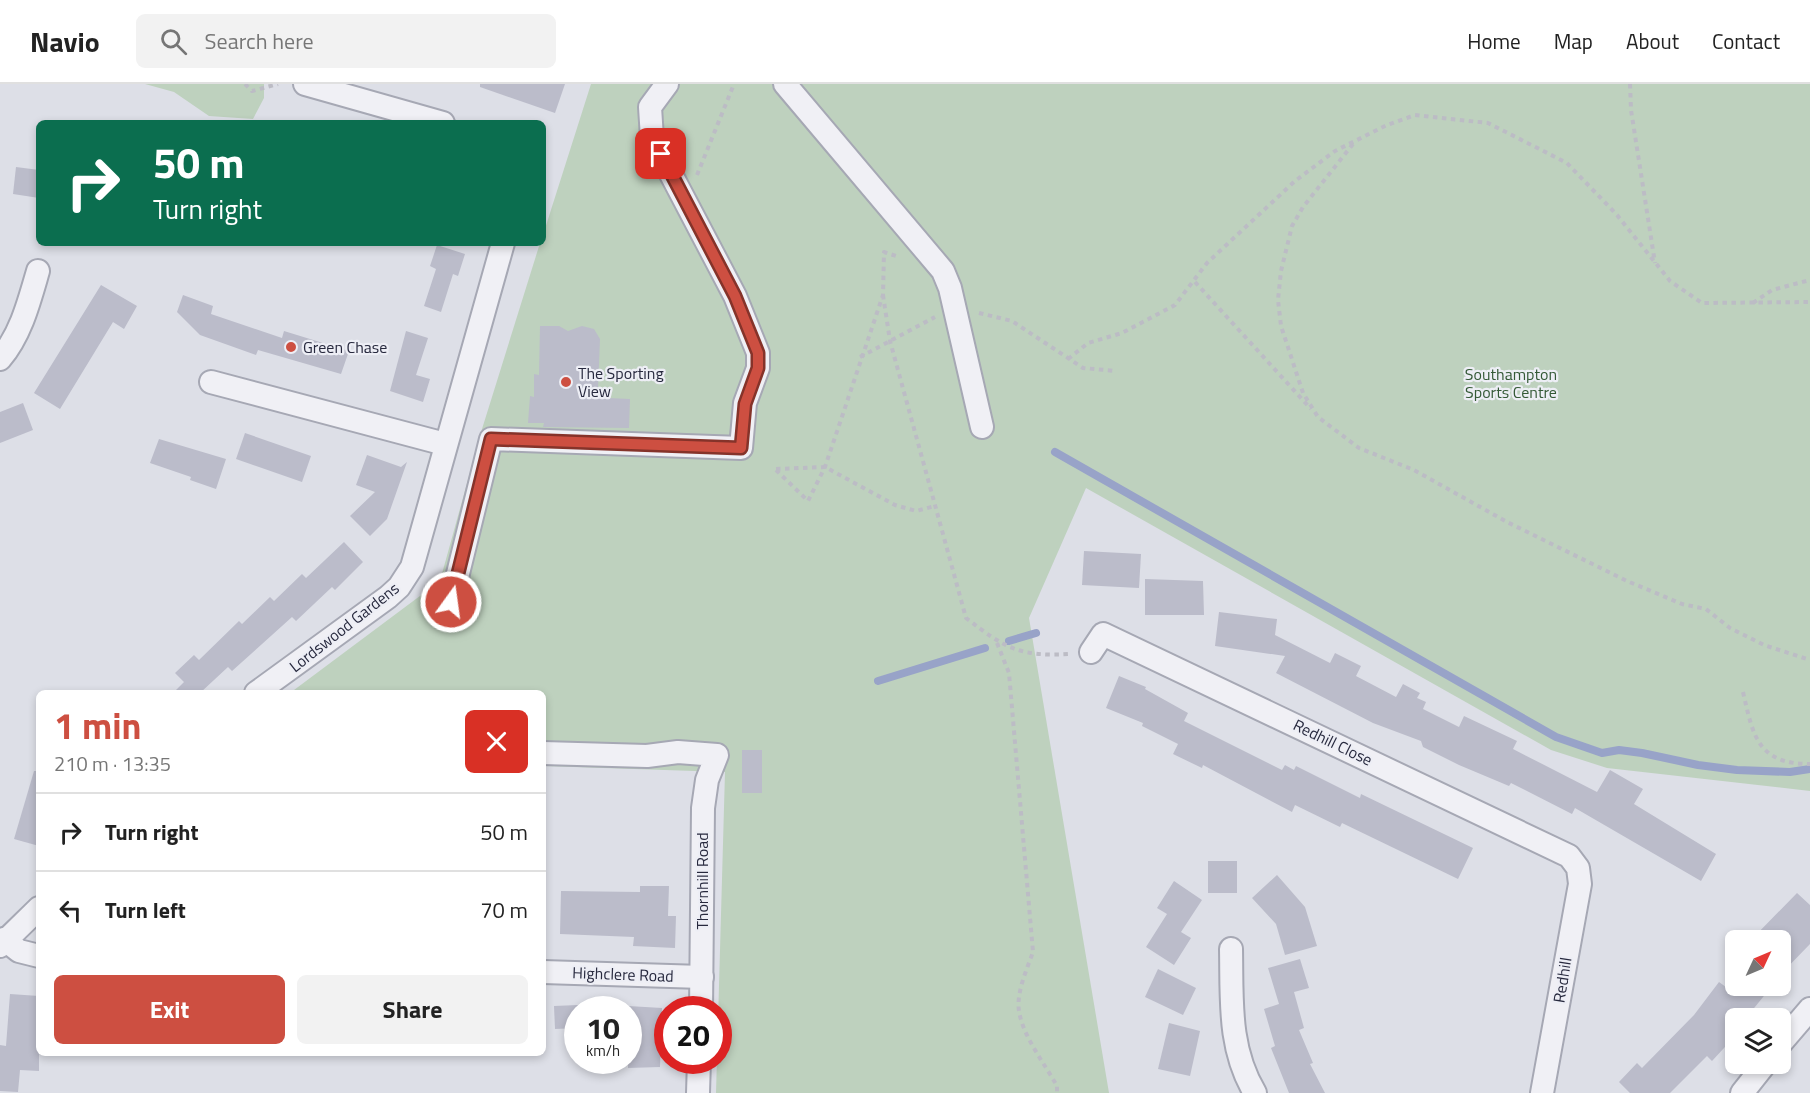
<!DOCTYPE html>
<meta charset="utf-8">
<style>
body{margin:0;font-family:"Titillium Web",sans-serif;background:#f2f2f2;color:#222;height:100vh;display:flex;flex-direction:column;font-size:22px;white-space:nowrap}
*{box-sizing:border-box;margin:0}
p{font-size:20px;color:#767676}
.icon{flex:none;width:33px;height:33px;fill:none;stroke:currentColor;stroke-width:2;stroke-linecap:round;stroke-linejoin:round}
.map{position:relative;flex:1;overflow:hidden}
.drawer{position:absolute;left:36px;top:606px;width:510px;height:366px;display:flex;flex-direction:column;background:#fff;border-radius:9px;box-shadow:0 3px 9px #0003}
.drawer>*{flex:none}
.guide{position:absolute;left:36px;top:36px;width:510px;height:126px;border-radius:9px;box-shadow:0 3px 9px #0003;background:#0b6e4f;color:#fff;overflow:hidden}
.needle{width:39px;rotate:46deg}
.controls{position:absolute;left:1725px;top:846px;display:grid;gap:12px}
.controls a{display:grid;place-items:center;width:66px;height:66px;border-radius:9px;background:#fff;box-shadow:0 3px 9px #0003;font-size:30px}
.speed{position:absolute;left:564px;top:912px;display:flex;gap:12px;font-size:30px;font-weight:700;text-align:center}
.speed>*{display:grid;place-content:center;width:78px;height:78px;border-radius:50%;background:#fff;box-shadow:0 3px 9px #0003;line-height:1}
.speed small{font-size:15px;font-weight:400}
.speed .limit{border:9px solid #d22;background:#fff;color:#111}
.pin{position:absolute;display:grid;place-items:center;width:51px;height:51px;color:#fff;margin:-26px;border-radius:12px;box-shadow:0 3px 9px #0006}
.me{position:absolute;width:66px;margin:-33px;rotate:14deg;stroke-linejoin:round;filter:drop-shadow(0 0 4px #0008)}
.turn{display:flex;align-items:center;gap:21px;height:126px;padding:0 18px;font-size:27px}
.turn .icon{width:78px;height:78px;stroke-width:2.5}
.turn b{display:block;font-size:42px;line-height:51px}
.round{display:grid;place-items:center;flex:none;width:63px;height:63px;border-radius:9px;background:#f2f2f2}
.overview{display:flex;align-items:center;justify-content:space-between;height:102px;padding:0 18px}
h1{font-size:36px;font-weight:700;line-height:45px;color:#cd4f41}
.cta{display:flex;gap:12px;margin-top:auto;padding:12px 18px}
.cta a{flex:1;height:69px;border-radius:9px;background:#cd4f41;color:#fff;font-size:24px;font-weight:700;line-height:69px;text-align:center}
.cta a+a{background:#f2f2f2;color:#222}
ul{padding:0;list-style:none}
li{display:flex;align-items:center;gap:18px;height:78px;padding:0 18px;border-top:2px solid #e0e0e0}
li div{flex:1}
li b{display:block;font-size:22px}
li em{font-style:normal}
header{display:flex;align-items:center;gap:36px;box-sizing:border-box;height:84px;padding:0 30px;background:#fff;border-bottom:2px solid #e0e0e0}
header strong{font-size:28px}
nav{display:flex;gap:33px;margin-inline-start:auto;font-size:21px}
.search{width:420px;height:54px;background:#f2f2f2;display:flex;align-items:center;gap:15px;box-sizing:border-box;padding:0 21px;border-radius:9px;color:#767676;font-size:22px}
.map>svg:first-child{display:block}
.green{fill:#bed1be}
.lines{fill:none;stroke-linecap:round;stroke-linejoin:round}
.stream{stroke:#98a3c8;stroke-width:8}
.building{fill:#bbbcca}
.minor-casing{stroke:#a6a8b4;stroke-width:26}
.path{stroke:#bcbcc5;stroke-width:4;stroke-dasharray:4.5 4.5;stroke-linecap:butt}
.minor{stroke:#f0f0f5;stroke-width:22}
.route-casing{stroke:#85332a;stroke-width:15}
.route{stroke:#cd4f41;stroke-width:10}
.poi-dot{fill:#cd4f41;stroke:#edeef5;stroke-width:2}
.labels{text-anchor:middle;stroke-width:4.5;stroke-linejoin:round;paint-order:stroke}
.poi-label{font-size:16px;fill:#27293e;stroke:#edeef5;text-anchor:start}
.park-label{font-size:16px;fill:#345936;stroke:#edeef5}
.street-label{font-size:16px;fill:#27293e;stroke:#edeef5}
</style>
<header>
<strong>Navio</strong>
<div class="search"><svg class="icon" aria-label="search" viewBox="0 0 24 24"><circle cx="10" cy="10" r="6"/><path d="M15 15l6 6"/></svg>Search here</div>
<nav><a>Home</a><a>Map</a><a>About</a><a>Contact</a></nav>
</header>
<div class="map">
<svg width="1810" height="1009" viewBox="0 0 1810 1009">
<rect width="100%" height="100%" fill="#dddfe7"/>
<g class="green">
<path d="M145,0H264V14L253,35L209,32L174,8Z"/>
<path d="M591,0H1810V707L1607,684L1551,666L1086,404L1029,534L1109,1009H716L725,688L543,682V609H290L440,497L482,345L540,159H543V151Z"/>
</g>
<g class="lines">
<g class="stream">
<path d="M1055,368L1556,653L1602,669L1619,666L1642,669L1698,681L1737,686L1790,688L1810,685"/>
<path d="M1009,557L1036,549"/>
<path d="M878,597L985,564"/>
</g>
</g>
<g class="building">
<path d="M480,0H565L555,29L480,3Z"/>
<path d="M16,83L39,86V114L13,110Z"/>
<path d="M437,161L465,170L458,192L453,190L441,228L424,222L436,185L430,182Z"/>
<path d="M101,201L137,222L124,245L113,238L60,325L34,309Z"/>
<path d="M183,211L213,222L211,230L282,254L284,247L349,267L341,290L258,266L256,271L200,251L177,228Z"/>
<path d="M540,242H559L568,247L582,242L594,245L600,255L598,305H608V314L630,315L629,344L543,343L544,339H528L530,312L534,313V290L539,291Z"/>
<path d="M406,247L428,254L416,291L430,295L423,318L390,307Z"/>
<path d="M23,319L33,346L0,359V328Z"/>
<path d="M245,349L311,372L302,398L236,375Z"/>
<path d="M159,355L226,375L216,405L190,396L191,393L150,379Z"/>
<path d="M367,371L401,383L407,378L387,435L370,452L350,432L375,408L356,401Z"/>
<path d="M344,458L363,478L335,506L332,503L296,537L292,533L232,587L228,583L200,609H173L184,598L175,589L194,571L199,576L239,537L242,540L270,513L274,517L302,490L306,494Z"/>
<path d="M1084,467L1141,470L1139,504L1082,501Z"/>
<path d="M1145,495L1203,497L1204,531H1145Z"/>
<path d="M1219,528L1277,535L1275,551L1330,579L1335,569L1361,582L1356,592L1396,613L1403,600L1420,609L1417,614L1426,618L1423,625L1459,643L1464,632L1517,657L1513,665L1597,708L1610,686L1643,705L1634,720L1716,770L1701,797L1575,724L1572,730L1511,699L1509,702L1459,681L1423,663L1421,657L1373,639L1276,589L1285,572L1215,562Z"/>
<path d="M1119,592L1146,603L1145,605L1188,629L1184,637L1282,686L1285,681L1294,686L1296,682L1360,714L1361,710L1473,764L1458,795L1342,739L1340,743L1295,721L1292,728L1203,681L1202,684L1173,670L1178,660L1142,642L1143,639L1106,624Z"/>
<rect x="742" y="666" width="20" height="43"/>
<path d="M34,687H39V762L14,755Z"/>
<rect x="1208" y="777" width="29" height="32"/>
<path d="M1277,791L1305,823L1317,862L1285,871L1276,840L1252,814Z"/>
<path d="M1174,797L1202,816L1181,848L1191,854L1174,881L1146,863L1167,830L1157,824Z"/>
<path d="M640,802H669L668,832H676L675,864L633,862L634,853L560,850L561,807L640,808Z"/>
<path d="M1797,809L1810,821V860L1780,891V856H1751Z"/>
<path d="M1300,875L1309,904L1294,908L1304,944L1299,946L1313,979L1310,980L1325,1009H1289L1271,964L1275,962L1264,925L1279,920L1268,884Z"/>
<path d="M1158,885L1196,904L1183,931L1145,913Z"/>
<path d="M1719,898L1730,906L1734,902H1772L1746,934H1736V951L1712,977L1707,972L1670,1009H1630L1619,998L1637,979L1642,984L1694,931Z"/>
<path d="M10,910L39,912V987L20,986L18,1008L0,1007V961L6,962Z"/>
<path d="M578,921V944L555,945L554,922Z"/>
<path d="M628,922L662,924L660,983L628,984Z"/>
<path d="M1169,939L1200,947L1190,992L1158,985Z"/>
</g>
<g class="lines">
<defs>
<g id="minor">
<path d="M305,0L443,39"/>
<path d="M785,0L943,187L950,204L982,343"/>
<path d="M0,275C21,250 29,218 38,187"/>
<path d="M211,298L445,360"/>
<path d="M451,518L491,355L741,364L745,319L758,284V269L735,212L652,54L650,23L667,0"/>
<path d="M1091,568L1103,550L1569,772L1578,784L1580,800L1542,1009"/>
<path d="M256,609L388,513L399,503L412,483L503,159"/>
<path d="M543,669L647,672L678,668L717,671L707,696L703,724L701,926"/>
<path d="M4,855L19,867L39,872"/>
<path d="M0,862L39,824"/>
<path d="M1231,865C1232,916 1228,964 1255,1009"/>
<path d="M543,888L702,893"/>
<path d="M1780,960L1810,925"/>
<path d="M698,1009L699,976"/>
<path d="M1742,1009L1765,980"/>
</g>
</defs>
<use href="#minor" class="minor-casing"/>
<g class="path">
<path d="M245,0L252,7L278,0"/>
<path d="M1630,0L1631,26L1655,179"/>
<path d="M1353,60L1303,123L1292,142L1281,187L1278,216L1281,242L1303,309L1318,333L1359,364L1414,386L1507,438L1627,497L1682,520L1706,525L1730,544L1764,561L1810,576"/>
<path d="M697,91L734,0"/>
<path d="M1195,198L1311,325"/>
<path d="M883,211L890,257L966,534C1005,564 1019,573 1070,570"/>
<path d="M1753,219L1772,206L1810,196"/>
<path d="M979,229L1012,237L1083,284L1116,287"/>
<path d="M860,273L935,233"/>
<path d="M1068,275L1088,259L1122,249L1175,221L1207,179L1295,97L1335,67L1387,41L1415,31L1488,39L1567,79L1617,131L1670,197L1702,219L1810,218"/>
<path d="M776,385L825,383L895,421L916,427L935,422"/>
<path d="M776,386L808,417L825,383L883,211L884,168L899,173"/>
<path d="M997,559L1009,589L1033,868C1027,885 1016,909 1019,927C1023,953 1045,980 1057,1002V1009"/>
<path d="M1743,608C1753,651 1757,680 1810,680"/>
</g>
<use href="#minor" class="minor"/>
</g>
<g class="lines">
<defs>
<path id="route" d="M451,518L491,355L741,364L745,320L758,284V269L735,212L661,70"/>
</defs>
<use href="#route" class="route-casing"/>
<use href="#route" class="route"/>
</g>
<g class="poi-dot">
<circle cx="291" cy="263" r="6"/>
<circle cx="566" cy="298" r="6"/>
</g>
<g class="labels">
<g class="poi-label">
<text x="303" y="269">Green Chase</text>
<text x="578" y="295">The Sporting<tspan x="578" dy="18">View</tspan></text>
</g>
<g class="park-label">
<text x="1511" y="296">Southampton<tspan x="1511" dy="18">Sports Centre</tspan></text>
</g>
<g class="street-label">
<text transform="translate(344 543) rotate(-38)" y="6">Lordswood Gardens</text>
<text transform="translate(1333 658) rotate(26)" y="6">Redhill Close</text>
<text transform="translate(702 797) rotate(-90)" y="6">Thornhill Road</text>
<text transform="translate(623 890) rotate(2)" y="6">Highclere Road</text>
<text transform="translate(1562 896) rotate(-81)" y="6">Redhill</text>
</g>
</g>
</svg>
<div class="controls">
<a><svg class="needle" viewBox="-14 -14 28 28"><path d="M0-13l5 13h-10z" fill="#e53935"/><path d="M0 13l5-13h-10z" fill="#767676"/></svg></a>
<a><svg class="icon" aria-label="layers" viewBox="0 0 24 24"><path d="M12 4l9 5-9 5-9-5zM3 14l9 5 9-5"/></svg></a>
</div>
<div class="speed"><div>10<small>km/h</small></div><div class="limit">20</div></div>
<div class="pin" style="left:661px;top:70px;background:#d93025"><svg class="icon" aria-label="arrive" viewBox="0 0 24 24"><path d="M6 21V4h12l-3 4 3 4H6"/></svg></div>
<svg class="me" style="left:451px;top:518px" viewBox="-20 -20 40 40"><circle r="17" fill="#cd4f41" stroke="#fff" stroke-width="3"/><path d="M0-11L8 9 0 5-8 9z" fill="#fff"/></svg>
<div class="guide">
<div class="turn"><svg class="icon" aria-label="right" viewBox="0 0 24 24"><path d="M7 20v-9h11M14 6l5 5-5 5"/></svg><div><b>50 m</b>Turn right</div></div>
</div>
<section class="drawer">
<div class="overview"><div><h1>1 min</h1><p>210 m · 13:35</p></div><a class="round" style="background:#d93025;color:#fff"><svg class="icon" aria-label="close" viewBox="0 0 24 24"><path d="M6 6l12 12M18 6L6 18"/></svg></a></div>
<ul>
<li><svg class="icon" aria-label="right" viewBox="0 0 24 24"><path d="M7 20v-9h11M14 6l5 5-5 5"/></svg><div><b>Turn right</b></div><em>50 m</em></li>
<li><svg class="icon" aria-label="left" viewBox="0 0 24 24"><path d="M17 20v-9H6M10 6l-5 5 5 5"/></svg><div><b>Turn left</b></div><em>70 m</em></li>
</ul>
<div class="cta"><a>Exit</a><a>Share</a></div>
</section>
</div>
